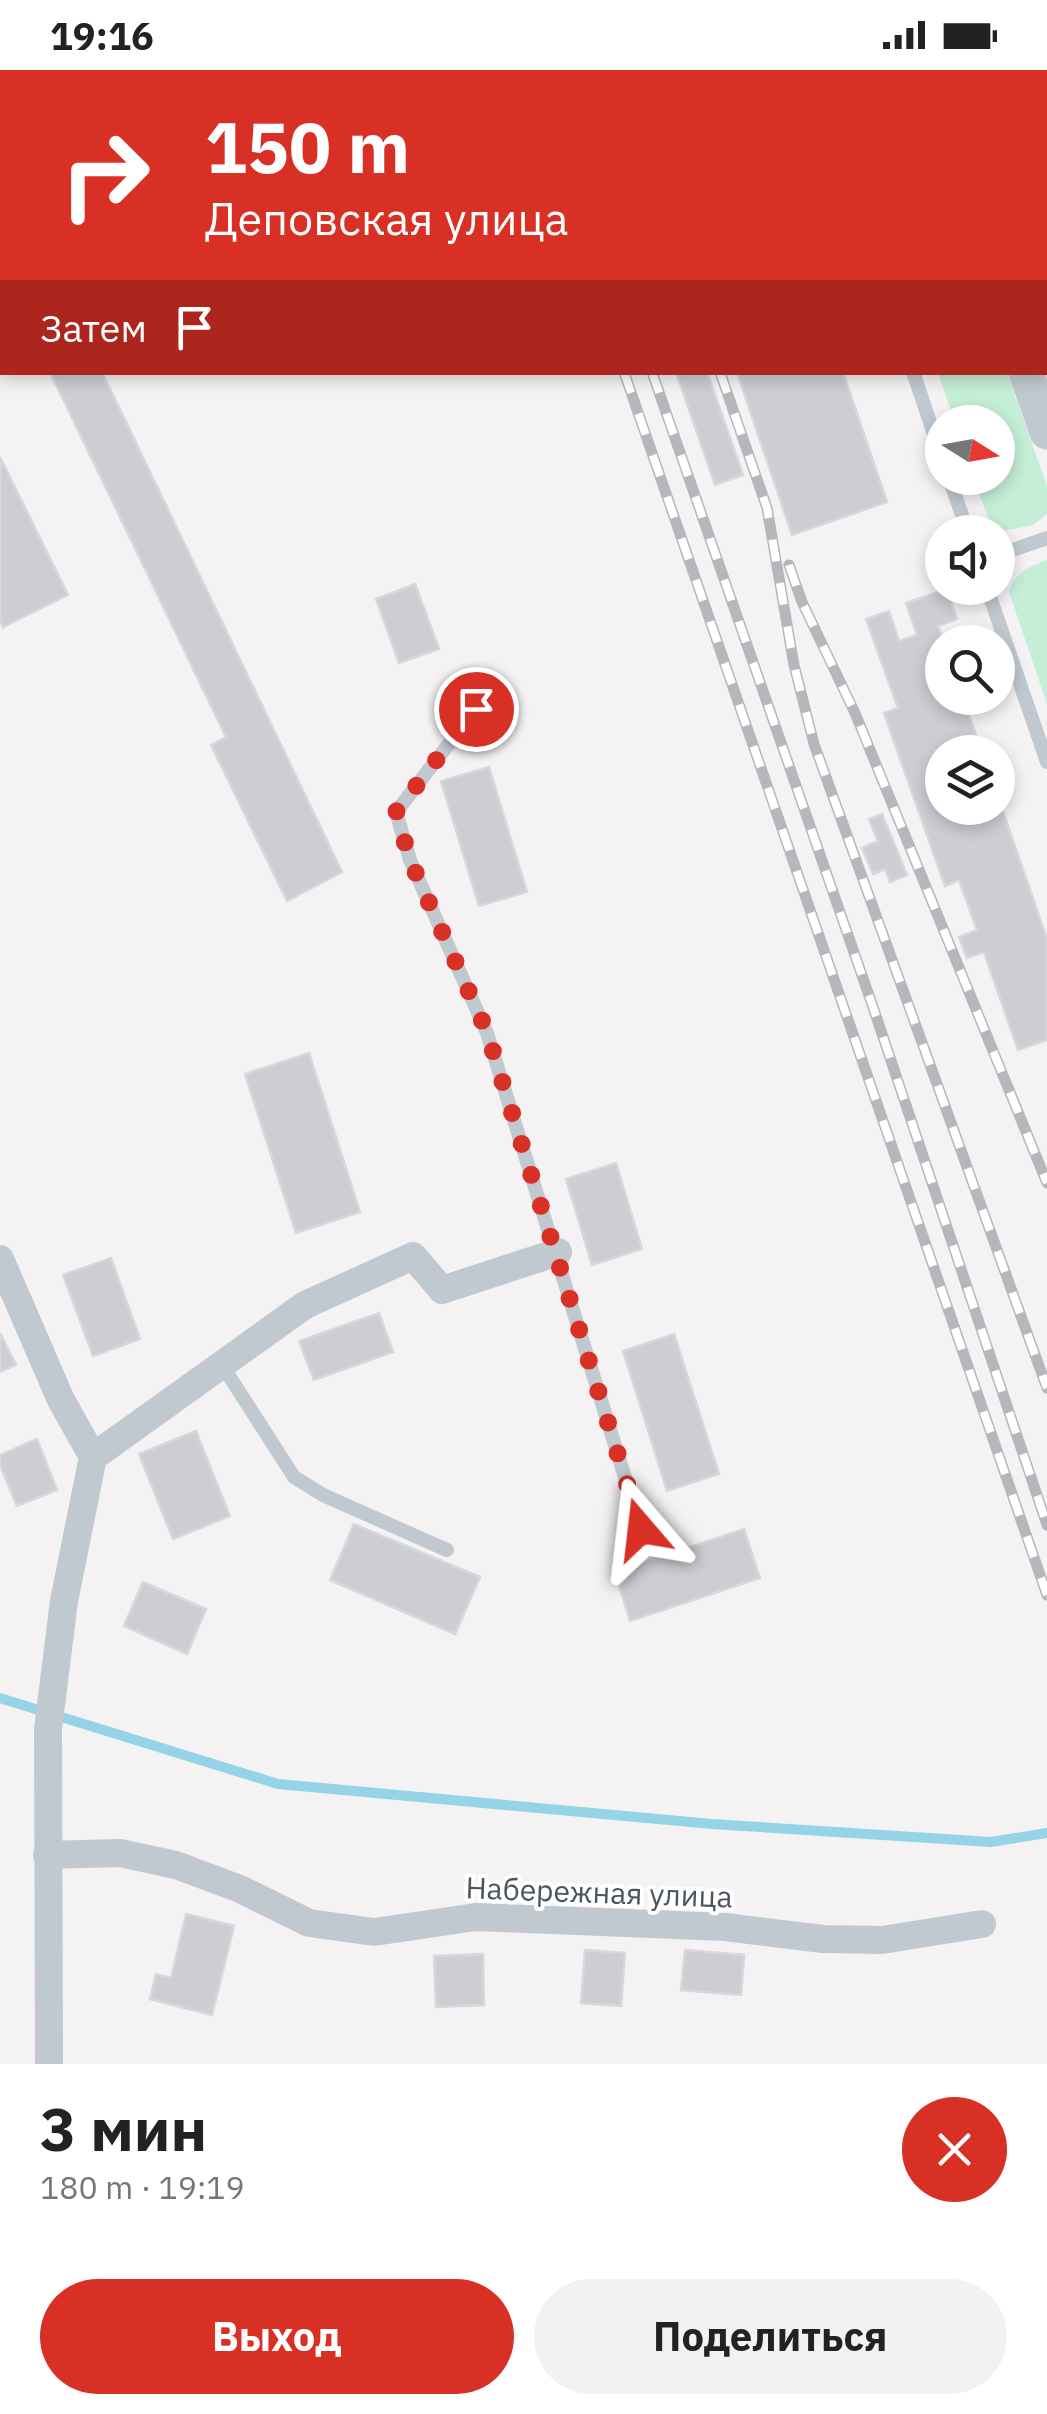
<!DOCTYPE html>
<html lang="ru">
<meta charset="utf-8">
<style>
body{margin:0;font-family:"IBM Plex Sans",sans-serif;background:#f2f2f2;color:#222;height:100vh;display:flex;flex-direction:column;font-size:38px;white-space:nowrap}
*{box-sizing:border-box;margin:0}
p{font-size:32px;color:#767676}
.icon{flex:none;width:55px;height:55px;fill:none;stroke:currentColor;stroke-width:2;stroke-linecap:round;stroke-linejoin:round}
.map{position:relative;height:1994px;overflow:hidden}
.panel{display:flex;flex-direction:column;background:#fff;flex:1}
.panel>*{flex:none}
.guide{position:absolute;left:0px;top:0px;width:1048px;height:305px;box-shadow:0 5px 15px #0003;background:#d93025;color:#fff;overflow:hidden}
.needle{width:65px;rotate:101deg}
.controls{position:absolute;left:925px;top:335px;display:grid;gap:20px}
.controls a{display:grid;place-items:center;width:90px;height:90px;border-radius:50%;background:#fff;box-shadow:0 5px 15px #0003;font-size:50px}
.pin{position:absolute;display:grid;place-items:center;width:85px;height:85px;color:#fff;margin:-42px;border:5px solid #fff;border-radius:50%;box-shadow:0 2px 10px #0007}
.me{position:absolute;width:110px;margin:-55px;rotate:343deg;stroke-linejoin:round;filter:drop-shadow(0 0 8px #0008)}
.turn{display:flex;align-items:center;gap:35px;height:210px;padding:0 40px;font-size:45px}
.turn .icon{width:130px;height:130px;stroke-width:2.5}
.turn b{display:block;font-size:70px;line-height:85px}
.then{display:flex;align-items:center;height:95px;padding:0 40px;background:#0003;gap:20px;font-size:38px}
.round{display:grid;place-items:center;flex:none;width:105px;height:105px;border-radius:52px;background:#f2f2f2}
.summary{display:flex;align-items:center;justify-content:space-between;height:170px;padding:0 40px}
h1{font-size:60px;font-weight:700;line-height:75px}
.cta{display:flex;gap:20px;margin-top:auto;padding:20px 40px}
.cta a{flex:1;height:115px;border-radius:60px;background:#d93025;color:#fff;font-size:40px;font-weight:700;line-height:115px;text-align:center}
.cta a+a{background:#f2f2f2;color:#222}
.status{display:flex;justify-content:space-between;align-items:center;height:70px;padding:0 50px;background:#fff;direction:ltr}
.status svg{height:28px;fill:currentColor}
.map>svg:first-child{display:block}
.green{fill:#c5eed6}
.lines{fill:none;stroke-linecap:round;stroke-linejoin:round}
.stream{stroke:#95d4e7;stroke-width:10}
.building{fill:#ccced4;stroke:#d7d8dd;stroke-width:2.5}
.path{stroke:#7fcaa7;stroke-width:6;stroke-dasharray:8 5;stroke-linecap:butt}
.service{stroke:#c1c9d0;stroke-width:14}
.minor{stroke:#c1c9d0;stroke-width:28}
.tertiary{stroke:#c1c9d0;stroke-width:35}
.rail-casing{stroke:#b5b7bc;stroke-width:11}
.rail{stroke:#fff;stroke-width:8;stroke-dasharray:22;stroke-linecap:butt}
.route{stroke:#d93025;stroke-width:18;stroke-dasharray:0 32.4}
.labels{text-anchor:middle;stroke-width:8;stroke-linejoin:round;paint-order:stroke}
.street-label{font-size:30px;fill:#4b555f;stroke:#fff}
</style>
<div class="status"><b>19:16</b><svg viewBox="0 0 49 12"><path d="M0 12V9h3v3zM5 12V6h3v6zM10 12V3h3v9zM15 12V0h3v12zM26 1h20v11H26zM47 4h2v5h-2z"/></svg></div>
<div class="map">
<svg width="1047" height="1994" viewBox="0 0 1047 1994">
<rect width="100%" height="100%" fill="#f4f2f2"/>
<g class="green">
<path d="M938,303H1007L1047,416V444L1033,455L1003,461L990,453L973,408H998V352H955Z"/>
<path d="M1047,490V634L1009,522C1016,501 1028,498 1047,490Z"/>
</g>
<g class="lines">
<path class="stream" d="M0,1628L278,1714L712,1754L991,1772L1047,1763"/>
</g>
<g class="building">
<path d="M50,302H102L342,802L287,831L211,675L226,667Z"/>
<path d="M676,302H707L743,405L715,415Z"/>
<path d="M737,302H843L887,432L792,465Z"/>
<path d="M0,387L68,525L3,557L0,550Z"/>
<path d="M415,514L439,579L399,593L376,529Z"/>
<path d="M946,519L957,549L938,556L944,572L942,628H963L982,682H942V738H998V727L1047,869V970L1018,980L984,882L967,888L959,867L977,860L959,810L945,816L884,643L898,638L866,549L889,541L899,571L917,565L906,533Z"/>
<path d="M489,697L527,822L479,836L441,711Z"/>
<path d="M882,744L907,805L890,812L885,799L873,804L862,778L878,771L869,749Z"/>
<path d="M309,983L360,1142L296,1163L245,1004Z"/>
<path d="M616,1093L642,1179L592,1195L566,1109Z"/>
<path d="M111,1188L140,1269L93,1286L63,1205Z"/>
<path d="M379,1243L393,1282L314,1310L299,1271Z"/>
<path d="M0,1263L16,1295L0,1302Z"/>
<path d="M674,1264L719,1404L667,1421L623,1281Z"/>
<path d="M196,1361L230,1446L173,1469L139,1384Z"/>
<path d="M37,1369L57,1420L17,1436L0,1395V1385Z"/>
<path d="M354,1454L480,1507L455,1564L330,1510Z"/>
<path d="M744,1459L760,1508L630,1551L615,1502Z"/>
<path d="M143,1512L206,1539L187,1584L124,1556Z"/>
<path d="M186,1844L234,1856L212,1945L150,1929L156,1904L171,1908Z"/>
<path d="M585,1880L625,1883L621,1936L581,1933Z"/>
<path d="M685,1880L744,1885L741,1925L681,1920Z"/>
<path d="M483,1884L484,1935L436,1937L434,1886Z"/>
</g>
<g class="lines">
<path class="path" d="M1045,57L1047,56"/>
<g class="service">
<path d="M810,0L811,2"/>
<path d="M913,302L942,388"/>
<path d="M949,408L968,462"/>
<path d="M998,485L1047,468"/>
<path d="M987,518L1047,692"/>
<path d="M476,639L396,742L410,790L487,963L641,1459"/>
<path d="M222,1295L294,1407L323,1425L447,1480"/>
</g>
<g class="minor">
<path d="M0,1189L61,1330L93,1387L64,1531L48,1659L49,1994"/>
<path d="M93,1387L305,1235L413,1186L442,1220L558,1182"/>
<path d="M47,1785L120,1783L176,1795L240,1819L309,1853L374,1862L476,1847L725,1857L823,1869L882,1870L982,1854"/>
</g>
<g class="tertiary">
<path d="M920,0V2"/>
<path d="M1026,302L1047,362"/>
</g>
<defs>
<g id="rail">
<path d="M520,0L521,2"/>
<path d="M551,0V2"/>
<path d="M583,0L584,2"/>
<path d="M625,0V2"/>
<path d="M648,0L649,2"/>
<path d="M624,302L1047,1525"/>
<path d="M652,302L873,937L1047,1455"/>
<path d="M720,302L767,438L794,595L814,674L1047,1318"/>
<path d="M789,495L802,532L855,643L1047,1113"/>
</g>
</defs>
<use href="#rail" class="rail-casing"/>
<use href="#rail" class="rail"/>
</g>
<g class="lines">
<path class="route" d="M476,639L396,742L410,790L487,962L641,1459"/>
</g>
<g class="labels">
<g class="street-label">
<text transform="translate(599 1823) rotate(2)" y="10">Набережная улица</text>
</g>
</g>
</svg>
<div class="controls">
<a><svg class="needle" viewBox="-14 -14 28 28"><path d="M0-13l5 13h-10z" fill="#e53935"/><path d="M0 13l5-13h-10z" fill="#767676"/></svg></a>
<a><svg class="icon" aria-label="sound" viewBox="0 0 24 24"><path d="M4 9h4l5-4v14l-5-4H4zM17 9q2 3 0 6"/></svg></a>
<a><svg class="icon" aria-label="search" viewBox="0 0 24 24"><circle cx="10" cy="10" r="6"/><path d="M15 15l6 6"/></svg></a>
<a><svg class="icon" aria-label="layers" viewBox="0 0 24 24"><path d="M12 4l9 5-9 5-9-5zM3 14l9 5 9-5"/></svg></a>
</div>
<div class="pin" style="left:476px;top:639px;background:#d93025"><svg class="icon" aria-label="arrive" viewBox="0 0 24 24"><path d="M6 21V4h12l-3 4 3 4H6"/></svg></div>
<svg class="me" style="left:641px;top:1459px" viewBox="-20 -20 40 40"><path d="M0-17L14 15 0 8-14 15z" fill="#d93025" stroke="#fff" stroke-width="4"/></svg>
<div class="guide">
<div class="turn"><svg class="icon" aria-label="right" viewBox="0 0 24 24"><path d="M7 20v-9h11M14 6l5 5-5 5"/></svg><div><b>150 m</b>Деповская улица</div></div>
<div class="then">Затем<svg class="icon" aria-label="arrive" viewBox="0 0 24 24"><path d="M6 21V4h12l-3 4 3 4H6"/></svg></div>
</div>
</div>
<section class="panel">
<div class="summary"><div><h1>3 мин</h1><p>180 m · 19:19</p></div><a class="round" style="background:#d93025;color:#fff"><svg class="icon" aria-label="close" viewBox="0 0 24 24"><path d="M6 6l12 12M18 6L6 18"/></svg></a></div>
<div class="cta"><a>Выход</a><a>Поделиться</a></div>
</section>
